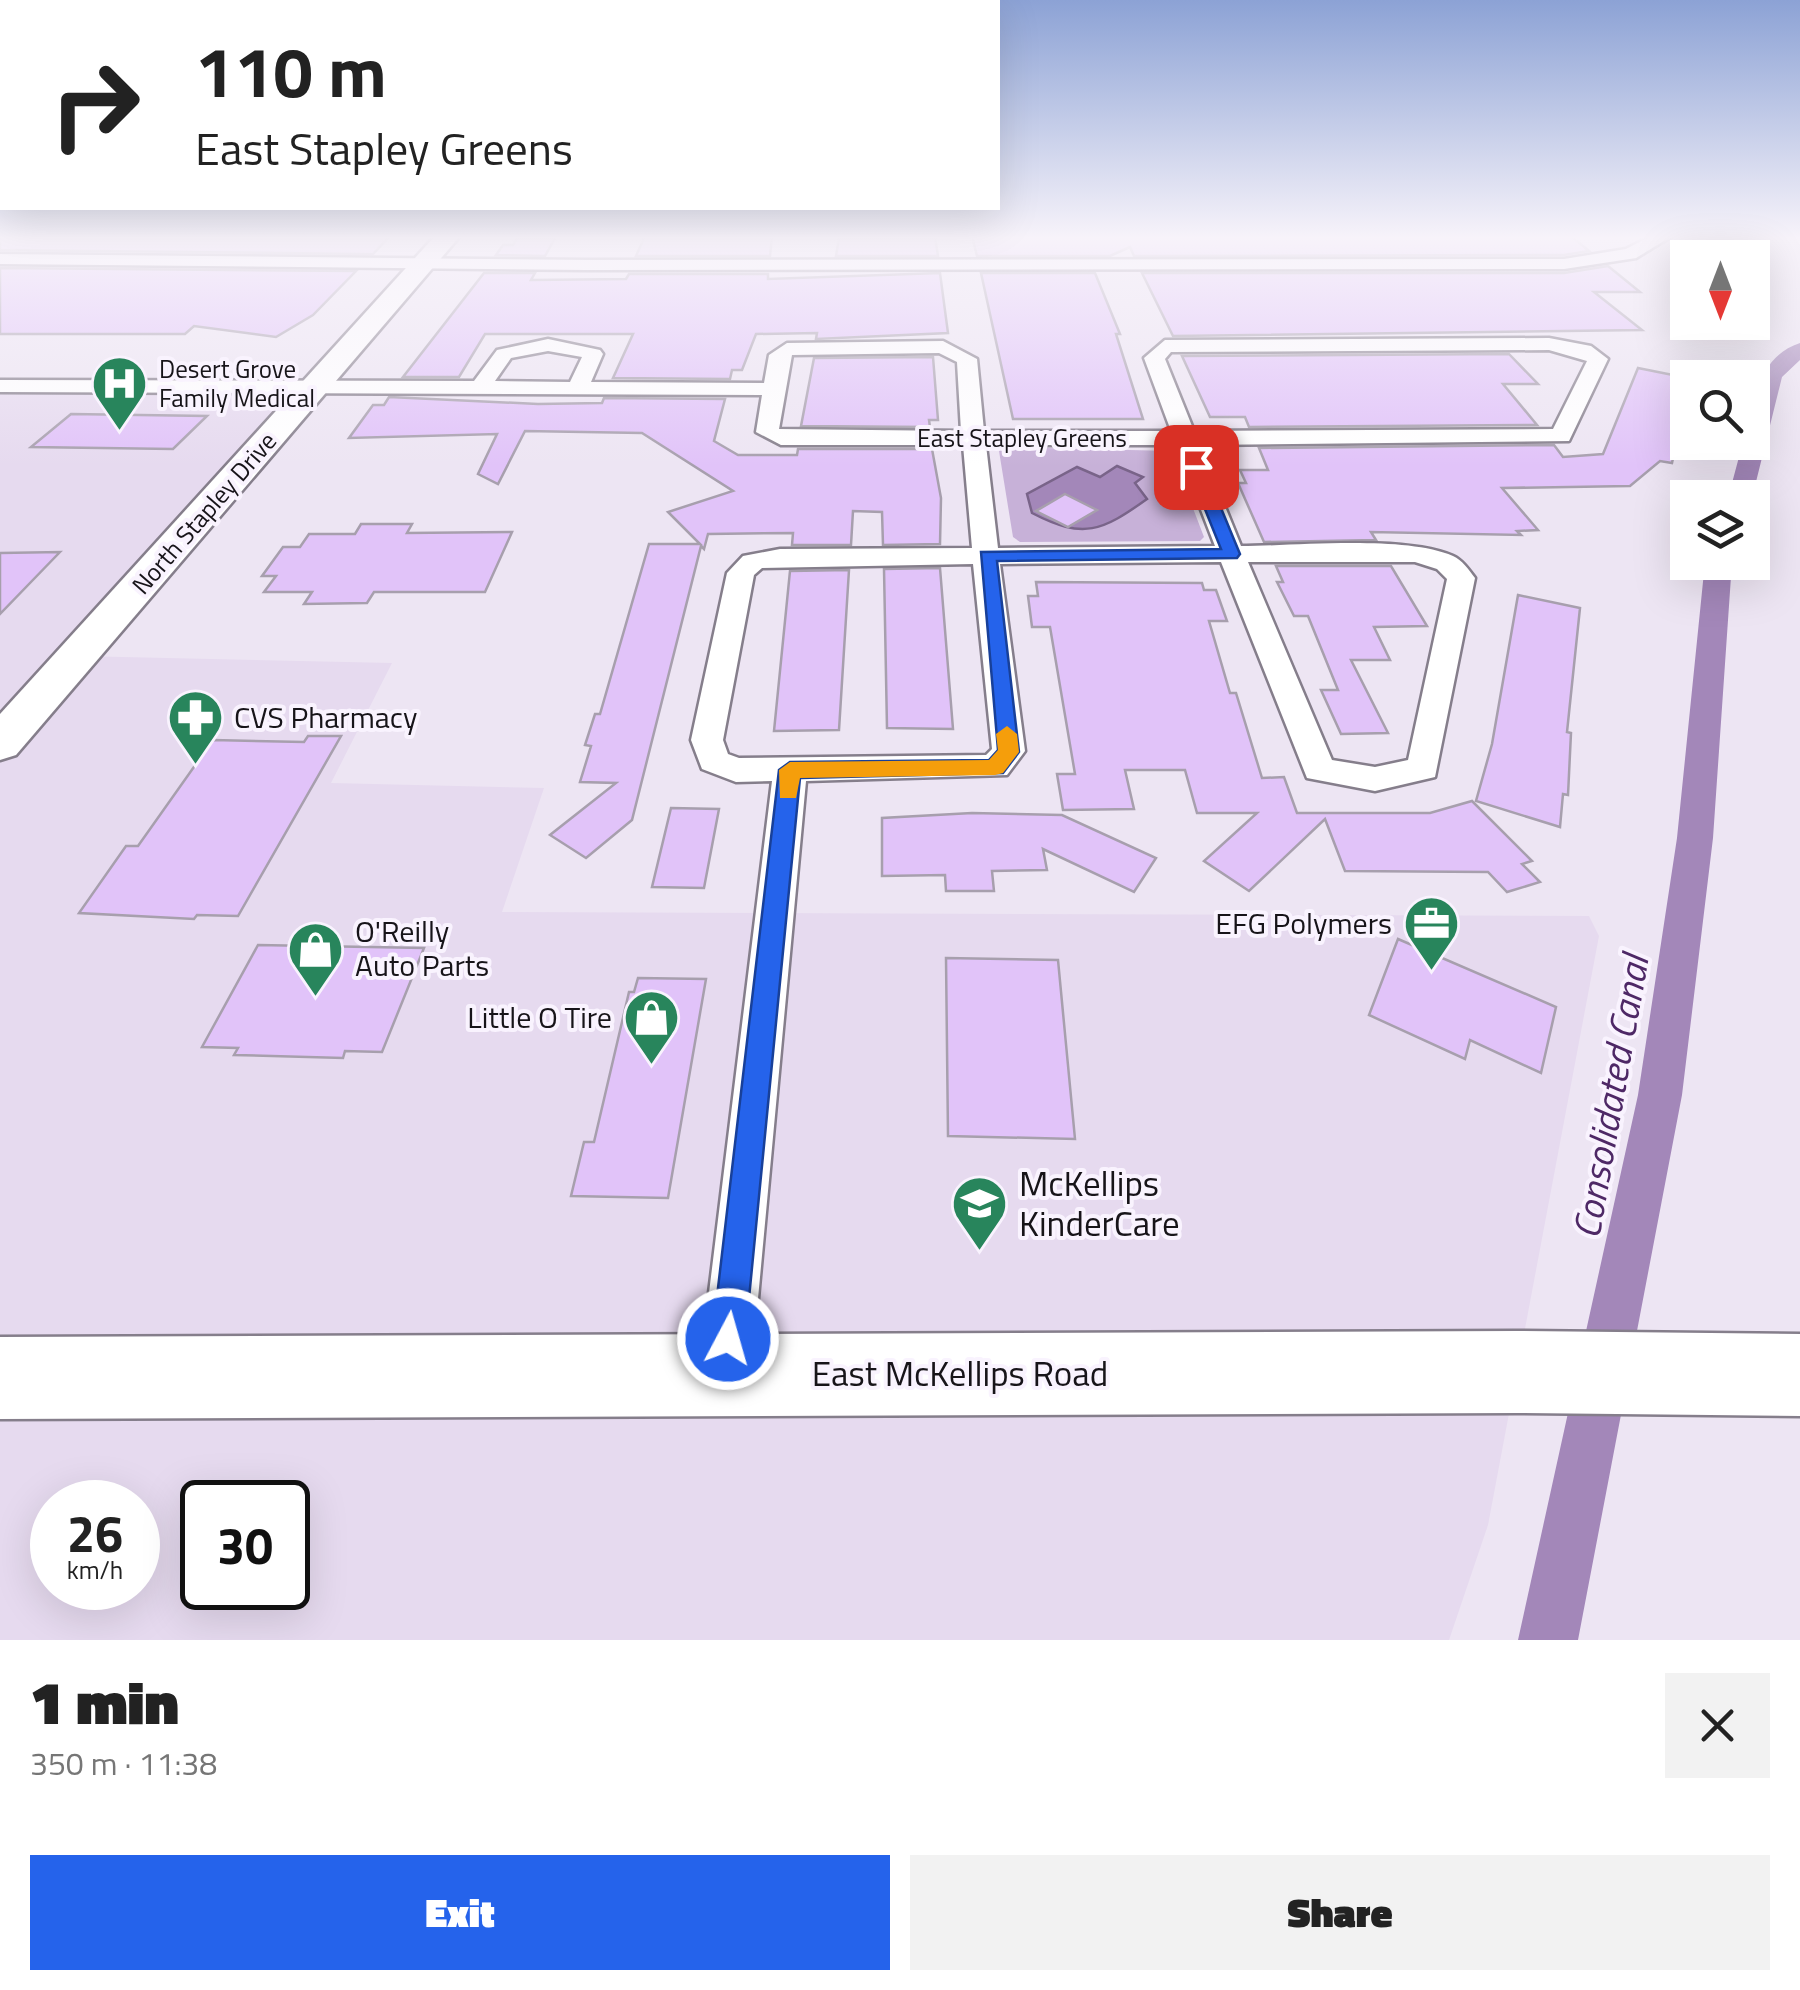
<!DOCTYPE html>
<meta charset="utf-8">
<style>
body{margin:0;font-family:"Titillium Web",sans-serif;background:#f2f2f2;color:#222;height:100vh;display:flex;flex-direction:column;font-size:38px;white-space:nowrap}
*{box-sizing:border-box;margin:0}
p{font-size:32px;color:#767676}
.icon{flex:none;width:55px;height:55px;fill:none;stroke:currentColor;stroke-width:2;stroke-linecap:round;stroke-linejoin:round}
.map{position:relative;height:1640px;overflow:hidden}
.side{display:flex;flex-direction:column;background:#fff;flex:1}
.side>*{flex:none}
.banner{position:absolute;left:0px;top:0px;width:1000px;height:210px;box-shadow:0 10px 40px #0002;background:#fff;color:#222;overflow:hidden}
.needle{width:65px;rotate:180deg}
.controls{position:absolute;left:1670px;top:240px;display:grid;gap:20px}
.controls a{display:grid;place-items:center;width:100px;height:100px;border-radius:0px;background:#fff;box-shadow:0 10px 40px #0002;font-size:50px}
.speed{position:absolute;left:30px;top:1480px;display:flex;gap:20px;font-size:50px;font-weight:700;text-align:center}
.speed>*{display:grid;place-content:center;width:130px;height:130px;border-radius:50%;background:#fff;box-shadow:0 10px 40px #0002;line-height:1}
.speed small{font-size:25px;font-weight:400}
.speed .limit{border:5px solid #111;border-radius:15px;background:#fff;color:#111}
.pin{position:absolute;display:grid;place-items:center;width:85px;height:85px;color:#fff;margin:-42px;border-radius:20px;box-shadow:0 5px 15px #0006}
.me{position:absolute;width:110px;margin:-55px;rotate:6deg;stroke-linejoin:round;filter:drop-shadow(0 0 8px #0008)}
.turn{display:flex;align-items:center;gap:35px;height:210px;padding:0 30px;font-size:45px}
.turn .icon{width:130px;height:130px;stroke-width:2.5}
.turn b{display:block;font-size:70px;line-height:85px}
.round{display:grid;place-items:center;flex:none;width:105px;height:105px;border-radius:0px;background:#f2f2f2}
.overview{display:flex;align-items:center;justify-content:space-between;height:170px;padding:0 30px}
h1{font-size:60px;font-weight:800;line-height:75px}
.button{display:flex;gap:20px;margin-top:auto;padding:20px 30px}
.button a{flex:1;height:115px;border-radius:0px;background:#2563eb;color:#fff;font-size:40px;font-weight:800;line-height:115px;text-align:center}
.button a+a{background:#f2f2f2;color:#222}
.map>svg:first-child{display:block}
.built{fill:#e6daef;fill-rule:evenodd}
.green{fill:#c7b1d8;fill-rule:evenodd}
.water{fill:#a387b9;stroke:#796489;stroke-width:2.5}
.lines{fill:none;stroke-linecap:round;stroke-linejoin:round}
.canal{fill:#a387b9;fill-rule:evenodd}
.building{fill:#e1c3f9;stroke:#a79fad;stroke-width:2.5}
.minor-casing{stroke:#857e8b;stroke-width:5}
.secondary-casing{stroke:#857e8b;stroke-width:5}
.primary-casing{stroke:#857e8b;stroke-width:5}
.minor{fill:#fff;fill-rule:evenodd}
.secondary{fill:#fff;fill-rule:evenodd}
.primary{fill:#fff;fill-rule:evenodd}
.route{fill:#2563eb;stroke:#184099;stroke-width:2.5}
.slow{fill:#f59e0b}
.labels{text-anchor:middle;stroke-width:8;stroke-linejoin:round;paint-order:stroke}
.far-poi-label{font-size:25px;fill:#171419;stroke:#f9f3fe;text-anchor:start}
.far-street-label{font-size:25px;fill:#171419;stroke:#f9f3fe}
.poi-label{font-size:30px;fill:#171419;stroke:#f9f3fe;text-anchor:start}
.near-poi-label{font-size:35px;fill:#171419;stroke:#f9f3fe;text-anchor:start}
.near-street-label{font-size:35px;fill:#171419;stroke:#f9f3fe}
.near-water-label{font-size:38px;font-style:italic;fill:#4e2866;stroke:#f9f3fe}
</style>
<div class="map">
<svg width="1800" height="1640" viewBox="0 0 1800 1640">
<rect width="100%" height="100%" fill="#ede5f3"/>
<path class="built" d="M0,386L314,389L78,656L392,663L331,783L544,788L502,912L1589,916L1599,936L1488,1525L1449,1640H0ZM52,1502H138V1588H52ZM202,1502H288V1588H202Z"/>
<path class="green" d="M1007,447L1171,451L1204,537L1200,541L1020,542L1013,537L999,451ZM1077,467L1100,478L1142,477L1032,513L1027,493Z"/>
<path class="water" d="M1117,466L1143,477L1135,483L1147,499C1102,531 1084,540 1032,513L1027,494L1077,467L1100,477Z"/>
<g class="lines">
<g class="canal">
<path d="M1800,343V360L1782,377L1752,498H1728L1743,442H1752C1752,404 1757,357 1800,343Z"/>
<path d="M1705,562H1732L1713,838L1682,1095L1578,1640H1518L1638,1095L1677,838Z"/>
</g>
</g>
<g class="building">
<path d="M0,236H390L373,254L0,250Z"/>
<path d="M645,236H772L770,256H636Z"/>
<path d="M972,236H1571L1589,251L1564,255L1134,256L1130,247L1110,256H977Z"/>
<path d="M935,237L938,256H836L839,238Z"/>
<path d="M517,238H555L545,256L496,255L503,245H513Z"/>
<path d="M1608,266L1640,292H1594L1642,330L1173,336L1142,273H1564Z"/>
<path d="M0,268L356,271L313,315L276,337L194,326L185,334H0Z"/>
<path d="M484,273H535L531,280L626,279L629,274H768V279L940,273L948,333L816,339L817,333L756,334L742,370H732L730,379L613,378L633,334H485L459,377H403Z"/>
<path d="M981,273H1095L1120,334H1116L1143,419H1013Z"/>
<path d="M1509,354L1538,384H1503L1537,425L1249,427L1245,417H1210L1182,356Z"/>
<path d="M933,357L938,420H929L930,427L801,426L814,358Z"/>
<path d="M1638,368L1688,378V418L1682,417L1672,463L1660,461L1630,486L1502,488L1538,530L1517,531L1521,535L1371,532L1376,540L1264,542L1238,483H1246L1240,470H1268L1259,448L1554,445L1563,457L1603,454Z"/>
<path d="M389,397L538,404L602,403L604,398L725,399L714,441L738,455H797L798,449H932L941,498L940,544L883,545L882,512L853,511L851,545H792L793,533L708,534L704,549L701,546L632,820L586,858L550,835L616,783L580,782L591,746L585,745L595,714H600L649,544H700L668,512L733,491L642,433L525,431L498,484L478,474L497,434L349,438L373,405H384Z"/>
<path d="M71,414L207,416L173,449L31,447Z"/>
<path d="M1065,494L1097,510L1068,527L1036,511Z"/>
<path d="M361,524H412L407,533L512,532L485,592H374L367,603L304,604L312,592H264L276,576H262L283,547H300L309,534H355Z"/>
<path d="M60,552L0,614V553Z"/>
<path d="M1276,566H1391L1427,626L1374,627L1390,660H1351L1388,733L1341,734L1321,690H1338L1308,616H1294L1277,582H1283Z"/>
<path d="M940,568L953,729L887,728L884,569Z"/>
<path d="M849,570L839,730L774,731L790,571Z"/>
<path d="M1036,582L1202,583L1204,590H1216L1227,621H1209L1230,693H1236L1262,778L1284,777L1297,813H1430L1472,801L1532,861L1522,864L1540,882L1507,892L1488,872L1345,871L1325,819L1249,891L1204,861L1257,813H1197L1185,770H1125L1134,809L1063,810L1057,774H1075L1050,627H1032L1028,596H1038Z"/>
<path d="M1518,595L1580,608L1567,732L1571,733L1568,795L1563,794L1560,827L1476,801L1492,744Z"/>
<path d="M308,736H341L238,916L197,915L194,919L79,913L126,846H138L213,740L304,742Z"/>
<path d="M671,808L719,809L704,888L652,887Z"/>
<path d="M972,813L1062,815L1156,858L1134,892L1043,849L1047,870L992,871L994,891H946L945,875L882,876V818Z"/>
<path d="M1398,939L1556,1007L1541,1073L1470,1040L1465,1059L1369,1015Z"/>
<path d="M258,945L424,948L382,1052L345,1051L343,1058L234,1055L238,1048L202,1047Z"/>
<path d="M946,958L1058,960L1075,1139L948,1136Z"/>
<path d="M638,978L706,979L668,1198L571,1196L584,1142H594L629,992H634Z"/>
</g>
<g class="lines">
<defs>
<g id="minor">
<path d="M1651,236H1672L1636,258L1564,269L587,270L0,264V254L587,260L1564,259L1626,249Z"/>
<path d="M1549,338L1591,346L1608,359L1569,441L1200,445L1241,546C1297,546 1404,535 1453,556C1462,560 1469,570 1475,578L1435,777L1375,791L1307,778L1221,562L1000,564L1025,751L1007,775L806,781L751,1374L744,1393L725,1400L706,1393L699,1374L772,781L736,782L702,769L691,740L727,573L743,556L780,549L972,548L963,445H781L756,432L762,395L0,392V380L474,381L497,350L548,339L600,350L603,354L591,382L764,383L769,355L787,343L943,341L977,359L984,431H1171L1144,358L1165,340ZM1549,350L1587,361L1553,429L1194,431L1165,359L1171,352ZM548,351L582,357L570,382L495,381L511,358ZM939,353L957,362L961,431L779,429L792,355ZM986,445H1176L1215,546L998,548ZM1248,562H1415L1437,569L1447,579L1408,760L1375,767L1332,760ZM973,564L992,749L986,755L739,758L728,754L723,740L754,575L762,568Z"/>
</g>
<path id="secondary" d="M435,236H460L16,755L0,760V714Z"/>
<path id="primary" d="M1515,1331L1800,1334V1416L1515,1413L0,1419V1337Z"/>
</defs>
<use href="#minor" class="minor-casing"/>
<use href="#secondary" class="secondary-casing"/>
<use href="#primary" class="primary-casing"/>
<use href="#minor" class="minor"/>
<use href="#secondary" class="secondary"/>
<use href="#primary" class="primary"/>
</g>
<linearGradient id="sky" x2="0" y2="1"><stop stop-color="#8ca2d5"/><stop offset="0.51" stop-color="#f7f3fa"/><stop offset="1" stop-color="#f7f3fa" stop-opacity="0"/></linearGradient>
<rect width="1800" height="466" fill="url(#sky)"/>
<path class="route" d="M1196,463L1204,467L1240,554L1237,558L997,561L1019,752L1003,773L800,778L745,1339L740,1351L728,1356L717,1351L712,1339L779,770L790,762L989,760L998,750L981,552L1221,549L1188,467Z"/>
<path class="slow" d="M1007,726L1017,734L1019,752L1003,773L995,775L800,778L796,798H780L779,770L790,762L989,760L998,750L996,734Z"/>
<defs>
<symbol id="hospital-pin" viewBox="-11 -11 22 30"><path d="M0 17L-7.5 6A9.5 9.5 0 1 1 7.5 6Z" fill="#28855c" stroke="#f9f3fe"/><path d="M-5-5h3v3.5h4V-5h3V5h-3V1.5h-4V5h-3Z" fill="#fff"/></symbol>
<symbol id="pharmacy-pin" viewBox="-11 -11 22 30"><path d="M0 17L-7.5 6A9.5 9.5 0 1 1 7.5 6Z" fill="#28855c" stroke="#f9f3fe"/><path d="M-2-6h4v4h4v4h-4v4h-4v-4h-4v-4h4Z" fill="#fff"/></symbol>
<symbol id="office-pin" viewBox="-11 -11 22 30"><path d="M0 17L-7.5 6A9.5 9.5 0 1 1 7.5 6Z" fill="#28855c" stroke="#f9f3fe"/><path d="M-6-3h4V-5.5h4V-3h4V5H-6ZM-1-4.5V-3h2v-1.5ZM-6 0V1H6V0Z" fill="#fff"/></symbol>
<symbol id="shop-pin" viewBox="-11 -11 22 30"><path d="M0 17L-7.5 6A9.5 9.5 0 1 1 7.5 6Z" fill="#28855c" stroke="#f9f3fe"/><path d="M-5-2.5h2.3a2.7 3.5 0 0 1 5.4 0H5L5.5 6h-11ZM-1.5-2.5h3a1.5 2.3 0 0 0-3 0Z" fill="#fff"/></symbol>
<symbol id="school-pin" viewBox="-11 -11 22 30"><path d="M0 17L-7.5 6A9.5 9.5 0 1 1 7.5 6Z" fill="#28855c" stroke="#f9f3fe"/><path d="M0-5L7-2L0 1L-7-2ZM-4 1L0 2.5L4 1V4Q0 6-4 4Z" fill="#fff"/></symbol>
</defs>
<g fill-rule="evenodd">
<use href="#hospital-pin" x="88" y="352" width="63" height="86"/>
<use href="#pharmacy-pin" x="164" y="686" width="63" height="86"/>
<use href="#office-pin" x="1400" y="892" width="63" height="86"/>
<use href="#shop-pin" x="284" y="918" width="63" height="86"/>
<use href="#shop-pin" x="620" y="986" width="63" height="86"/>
<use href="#school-pin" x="948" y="1172" width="63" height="86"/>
</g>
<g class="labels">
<g class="far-poi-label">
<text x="159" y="378">Desert Grove<tspan x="159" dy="29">Family Medical</tspan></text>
</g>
<g class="far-street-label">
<text x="1022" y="447">East Stapley Greens</text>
<text transform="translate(204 513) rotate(-49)" y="9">North Stapley Drive</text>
</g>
<g class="poi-label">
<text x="234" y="728">CVS Pharmacy</text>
<text x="1392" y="934" text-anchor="end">EFG Polymers</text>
<text x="355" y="942">O'Reilly<tspan x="355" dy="34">Auto Parts</tspan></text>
<text x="612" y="1028" text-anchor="end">Little O Tire</text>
</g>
<g class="near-poi-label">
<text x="1019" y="1196">McKellips<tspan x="1019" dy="40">KinderCare</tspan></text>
</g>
<g class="near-street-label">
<text x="960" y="1386">East McKellips Road</text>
</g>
<g class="near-water-label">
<text transform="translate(1611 1097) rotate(-80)" y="13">Consolidated Canal</text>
</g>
</g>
</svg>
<div class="controls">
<a><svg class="needle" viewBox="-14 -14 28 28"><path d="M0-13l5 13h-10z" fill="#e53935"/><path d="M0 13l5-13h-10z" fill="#767676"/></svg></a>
<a><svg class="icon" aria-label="search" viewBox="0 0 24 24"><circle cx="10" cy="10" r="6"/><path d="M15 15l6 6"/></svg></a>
<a><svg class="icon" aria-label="layers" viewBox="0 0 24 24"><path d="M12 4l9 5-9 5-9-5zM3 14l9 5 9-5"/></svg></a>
</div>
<div class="speed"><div>26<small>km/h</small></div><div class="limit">30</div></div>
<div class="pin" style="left:1196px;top:467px;background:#d93025"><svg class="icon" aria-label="arrive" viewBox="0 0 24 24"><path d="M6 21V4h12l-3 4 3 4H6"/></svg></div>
<svg class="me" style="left:728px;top:1339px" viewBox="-20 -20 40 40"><circle r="17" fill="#2563eb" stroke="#fff" stroke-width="3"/><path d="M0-11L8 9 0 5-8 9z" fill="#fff"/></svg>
<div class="banner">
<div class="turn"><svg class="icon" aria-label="right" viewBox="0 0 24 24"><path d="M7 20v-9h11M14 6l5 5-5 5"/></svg><div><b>110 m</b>East Stapley Greens</div></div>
</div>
</div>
<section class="side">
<div class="overview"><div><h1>1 min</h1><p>350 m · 11:38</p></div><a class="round"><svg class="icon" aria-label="close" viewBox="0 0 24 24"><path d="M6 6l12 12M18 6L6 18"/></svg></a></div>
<div class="button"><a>Exit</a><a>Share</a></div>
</section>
